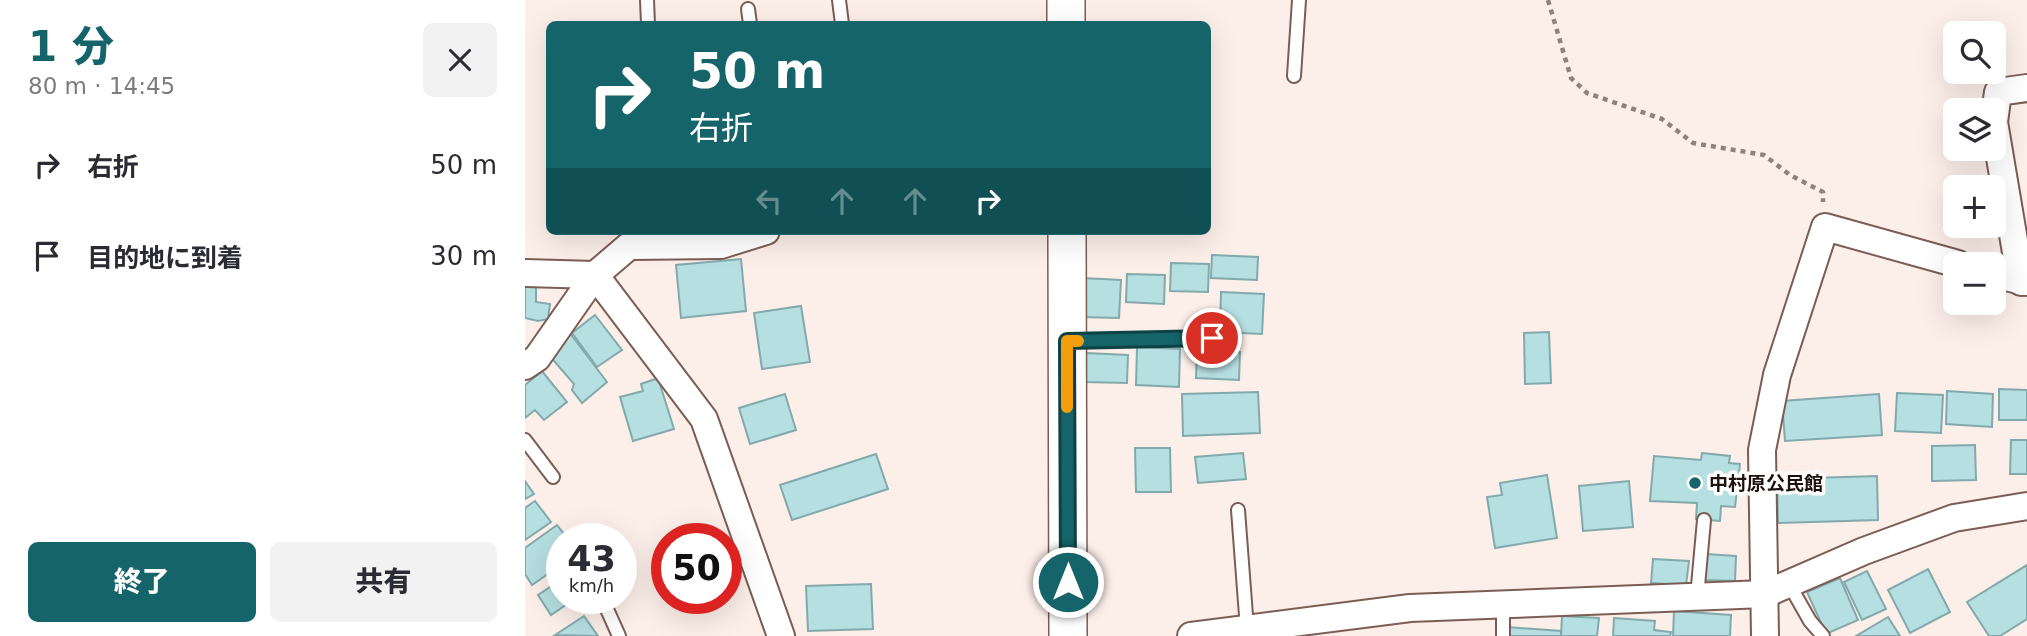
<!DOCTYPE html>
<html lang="ja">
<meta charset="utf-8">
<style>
body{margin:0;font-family:"DejaVu Sans","Noto Sans JP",sans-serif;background:#f2f2f3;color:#2b2b33;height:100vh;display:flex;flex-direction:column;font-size:26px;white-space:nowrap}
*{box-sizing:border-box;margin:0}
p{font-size:23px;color:#7c7c81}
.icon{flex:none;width:38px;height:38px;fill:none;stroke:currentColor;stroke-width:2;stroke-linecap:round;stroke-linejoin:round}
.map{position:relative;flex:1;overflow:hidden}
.panel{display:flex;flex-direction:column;background:#fff;width:525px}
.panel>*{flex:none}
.hud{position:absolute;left:21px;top:21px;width:665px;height:214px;border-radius:10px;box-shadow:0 7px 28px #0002;background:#156469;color:#fff;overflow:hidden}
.tools{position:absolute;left:1418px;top:21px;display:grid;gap:14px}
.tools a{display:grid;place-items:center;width:63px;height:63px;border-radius:10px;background:#fff;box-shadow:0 7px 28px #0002;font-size:35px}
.speed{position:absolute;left:21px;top:523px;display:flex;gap:14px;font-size:35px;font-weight:700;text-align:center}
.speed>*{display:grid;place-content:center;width:91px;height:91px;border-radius:50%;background:#fff;box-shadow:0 7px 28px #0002;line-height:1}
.speed small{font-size:18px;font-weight:400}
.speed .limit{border:10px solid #d22;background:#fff;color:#111}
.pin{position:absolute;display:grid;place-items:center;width:60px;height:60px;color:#fff;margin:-30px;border:4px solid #fff;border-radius:50%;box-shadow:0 2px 7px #0007}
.me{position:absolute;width:77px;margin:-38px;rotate:0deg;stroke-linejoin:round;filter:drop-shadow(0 0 5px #0008)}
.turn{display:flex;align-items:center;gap:24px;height:147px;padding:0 28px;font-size:32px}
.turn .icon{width:91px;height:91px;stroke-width:2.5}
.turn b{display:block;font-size:49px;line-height:60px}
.lanes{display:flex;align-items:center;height:66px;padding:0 28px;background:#0003;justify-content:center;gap:35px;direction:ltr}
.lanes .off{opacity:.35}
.round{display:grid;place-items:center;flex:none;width:74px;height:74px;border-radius:10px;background:#f2f2f3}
.headline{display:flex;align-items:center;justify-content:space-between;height:119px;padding:0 28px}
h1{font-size:42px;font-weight:800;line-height:52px;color:#156469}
.button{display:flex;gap:14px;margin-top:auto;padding:14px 28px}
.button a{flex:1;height:80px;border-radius:10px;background:#156469;color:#fff;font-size:28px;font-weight:800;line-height:80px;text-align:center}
.button a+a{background:#f2f2f3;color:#2b2b33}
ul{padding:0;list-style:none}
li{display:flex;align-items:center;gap:21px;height:91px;padding:0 28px}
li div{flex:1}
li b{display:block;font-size:26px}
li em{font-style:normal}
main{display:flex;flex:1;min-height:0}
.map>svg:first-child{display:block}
.building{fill:#b6dfe2;stroke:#82a9ac;stroke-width:2}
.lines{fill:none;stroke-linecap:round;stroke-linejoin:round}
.service-casing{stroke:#7c5d54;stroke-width:16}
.minor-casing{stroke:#7c5d54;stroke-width:30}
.secondary-casing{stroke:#7c5d54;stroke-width:40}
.path{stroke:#8f827e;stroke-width:4.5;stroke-dasharray:5 5;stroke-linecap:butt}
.service{stroke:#fff;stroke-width:12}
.minor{stroke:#fff;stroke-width:26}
.secondary{stroke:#fff;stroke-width:37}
.route-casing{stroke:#0e4144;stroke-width:18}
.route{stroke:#156469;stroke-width:12}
.slow{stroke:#f59e0b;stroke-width:12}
.poi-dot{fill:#156469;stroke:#fefefe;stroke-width:2.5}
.labels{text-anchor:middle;stroke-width:7;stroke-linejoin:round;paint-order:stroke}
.poi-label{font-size:19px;font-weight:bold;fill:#1e120e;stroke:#fefefe;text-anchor:start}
</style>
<main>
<section class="panel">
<div class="headline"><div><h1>1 分</h1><p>80 m · 14:45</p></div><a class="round"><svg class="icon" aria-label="close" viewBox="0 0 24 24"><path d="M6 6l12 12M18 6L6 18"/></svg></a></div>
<ul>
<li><svg class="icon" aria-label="right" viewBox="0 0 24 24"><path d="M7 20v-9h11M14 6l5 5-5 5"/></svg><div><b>右折</b></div><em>50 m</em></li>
<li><svg class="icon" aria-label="arrive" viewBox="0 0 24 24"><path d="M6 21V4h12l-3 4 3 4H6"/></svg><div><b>目的地に到着</b></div><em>30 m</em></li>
</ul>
<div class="button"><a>終了</a><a>共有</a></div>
</section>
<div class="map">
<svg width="1502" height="636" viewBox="0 0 1502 636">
<rect width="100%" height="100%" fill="#fceee9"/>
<g class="building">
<path d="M687,255L733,257L732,280L686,278Z"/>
<path d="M216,259L221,311L156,318L151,265Z"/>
<path d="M646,263L684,264L683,292L645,291Z"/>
<path d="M602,274L640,275L639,304L601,302Z"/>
<path d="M557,278L596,280L594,318L555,317Z"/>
<path d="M11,286V302L25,304L23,319L13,321L0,318V287Z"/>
<path d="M696,292L739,294L737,334L695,332Z"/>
<path d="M276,306L285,362L237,369L229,313Z"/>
<path d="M70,315L97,350L72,367L47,333Z"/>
<path d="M44,332L82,382L57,403L47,390L49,384L23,354Z"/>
<path d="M1024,332L1026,383L1000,384L999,333Z"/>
<path d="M612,347L655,349L654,387L611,385Z"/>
<path d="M672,350L715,352L714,380L671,378Z"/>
<path d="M561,353L603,355L602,383L560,382Z"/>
<path d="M17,371L42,402L19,420L10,410L0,418V385Z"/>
<path d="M133,378L149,429L108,441L95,397L118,391L116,384Z"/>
<path d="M1474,389L1502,390V420H1474Z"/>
<path d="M1422,391L1468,394L1467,427L1421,424Z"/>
<path d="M733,392L735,433L658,436L657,394Z"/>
<path d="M1372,393L1418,395L1416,433L1370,431Z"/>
<path d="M260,394L271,430L225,444L214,408Z"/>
<path d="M1354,394L1357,435L1260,441L1257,401Z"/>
<path d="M1486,440H1502V474H1485Z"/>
<path d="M1450,445L1451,480L1407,481V446Z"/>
<path d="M610,448H645L646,492H611Z"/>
<path d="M718,453L721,479L673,483L670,457Z"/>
<path d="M1177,453L1205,456L1204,463L1215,464L1210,507L1196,506L1195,521L1171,519L1172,503L1125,501L1129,456L1176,460Z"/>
<path d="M351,454L363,489L267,520L255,485Z"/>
<path d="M1022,475L1032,538L970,548L962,497L977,495L975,483Z"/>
<path d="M1352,476L1353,520L1253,523L1252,479Z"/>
<path d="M0,481L9,494L0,499Z"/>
<path d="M1104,481L1108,527L1058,531L1054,486Z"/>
<path d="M10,501L26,522L0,540V508Z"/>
<path d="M32,525L43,539H37V564L7,585L0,574V548Z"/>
<path d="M1181,554L1211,556L1210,581L1180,580Z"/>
<path d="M1128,559L1164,561L1161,585L1126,583Z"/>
<path d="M1502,565V619L1475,636H1464L1442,602Z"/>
<path d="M1403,569L1425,612L1385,633L1363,590Z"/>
<path d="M1342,571L1361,609L1337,620L1319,582Z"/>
<path d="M1315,578L1333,620L1301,634L1282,592Z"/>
<path d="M37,579V598H51L26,615L13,595Z"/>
<path d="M346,584L348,629L283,631L281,586Z"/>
<path d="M1149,611L1206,615L1205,636H1148Z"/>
<path d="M59,616L73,636L30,635Z"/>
<path d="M1037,616L1074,618L1072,636H1036Z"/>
<path d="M1363,617L1375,636H1331Z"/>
<path d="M1089,618L1130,621L1129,630L1146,632L1145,636H1088Z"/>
<path d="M982,627L1036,631V636H982Z"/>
</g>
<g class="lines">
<defs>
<g id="service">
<path d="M122,0L123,24"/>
<path d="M314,0L317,24"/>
<path d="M223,9L225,24"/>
<path d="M769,76L774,0"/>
<path d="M546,341L687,338"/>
<path d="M0,440L28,477"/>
<path d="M713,510L722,629"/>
<path d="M1264,584L1285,621L1298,636"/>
<path d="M1172,597L1179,520"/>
<path d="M81,607L94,636"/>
<path d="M978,636V604"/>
</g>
<g id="minor">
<path d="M0,273L70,275L179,419L256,636"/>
<path d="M1468,274L1502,282"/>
<path d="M1496,282L1469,122L1473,92L1502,88"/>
<path d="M0,366L12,358L70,275L104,246L196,245L241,231"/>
<path d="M666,636L885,608L1240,594L1339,551L1429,518L1502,506"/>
<path d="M1240,636L1237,450L1252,375L1300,227L1433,264"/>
</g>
<g id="secondary">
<path d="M541,0V24"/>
<path d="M542,231L543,636"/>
</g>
</defs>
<use href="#service" class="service-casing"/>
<use href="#minor" class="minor-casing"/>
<use href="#secondary" class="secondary-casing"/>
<path class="path" d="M1023,0L1046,78L1062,93L1137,119L1168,143L1239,155L1265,175L1298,192V202"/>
<use href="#service" class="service"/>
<use href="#minor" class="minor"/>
<use href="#secondary" class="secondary"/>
</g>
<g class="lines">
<defs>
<path id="route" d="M543,582L542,341L687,338"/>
</defs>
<use href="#route" class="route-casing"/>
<use href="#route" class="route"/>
<path class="slow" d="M542,407V341H553"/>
</g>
<circle class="poi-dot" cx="1170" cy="483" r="7"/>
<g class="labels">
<g class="poi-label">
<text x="1184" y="490">中村原公民館</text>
</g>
</g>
</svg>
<div class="tools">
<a><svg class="icon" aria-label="search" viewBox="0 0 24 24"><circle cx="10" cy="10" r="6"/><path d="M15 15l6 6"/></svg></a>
<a><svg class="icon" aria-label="layers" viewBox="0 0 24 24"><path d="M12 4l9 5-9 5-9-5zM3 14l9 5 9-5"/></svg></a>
<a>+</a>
<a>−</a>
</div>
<div class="speed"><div>43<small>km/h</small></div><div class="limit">50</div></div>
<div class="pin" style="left:687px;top:338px;background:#d93025"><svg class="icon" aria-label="arrive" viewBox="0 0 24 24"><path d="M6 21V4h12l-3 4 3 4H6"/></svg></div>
<svg class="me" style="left:543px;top:582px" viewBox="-20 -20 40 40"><circle r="17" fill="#156469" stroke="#fff" stroke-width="3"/><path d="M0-11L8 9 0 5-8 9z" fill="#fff"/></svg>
<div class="hud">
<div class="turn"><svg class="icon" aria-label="right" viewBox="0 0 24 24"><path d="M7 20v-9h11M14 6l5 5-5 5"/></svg><div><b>50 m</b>右折</div></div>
<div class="lanes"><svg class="icon off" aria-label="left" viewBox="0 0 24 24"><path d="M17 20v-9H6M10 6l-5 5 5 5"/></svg><svg class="icon off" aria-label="ahead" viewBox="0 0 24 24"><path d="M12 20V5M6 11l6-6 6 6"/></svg><svg class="icon off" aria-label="ahead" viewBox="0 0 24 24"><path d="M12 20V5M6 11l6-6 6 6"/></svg><svg class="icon" aria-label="right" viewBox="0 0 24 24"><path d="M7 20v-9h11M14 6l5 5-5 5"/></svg></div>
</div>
</div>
</main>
